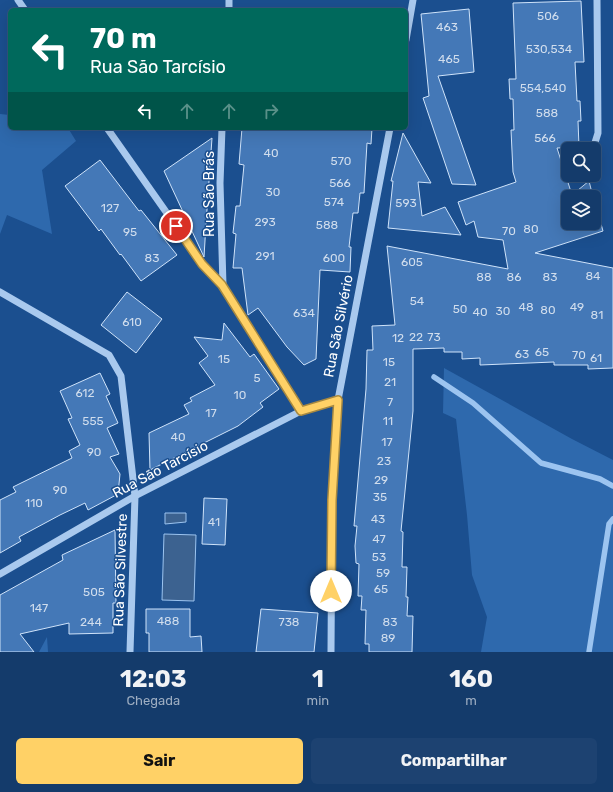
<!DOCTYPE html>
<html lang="pt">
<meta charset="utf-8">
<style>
body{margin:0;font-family:Rubik,sans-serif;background:#1d4271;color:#f1f3f6;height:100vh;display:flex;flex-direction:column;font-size:15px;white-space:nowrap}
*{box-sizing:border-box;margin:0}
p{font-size:13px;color:#9dadc1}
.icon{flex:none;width:22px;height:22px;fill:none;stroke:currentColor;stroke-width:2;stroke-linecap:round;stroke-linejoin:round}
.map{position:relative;height:652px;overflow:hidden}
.drawer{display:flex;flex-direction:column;background:#143b6b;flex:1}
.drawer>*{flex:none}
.top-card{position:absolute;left:8px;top:8px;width:400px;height:122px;border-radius:6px;box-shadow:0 4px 16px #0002,0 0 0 1px #33557e;background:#00695c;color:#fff;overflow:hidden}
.fabs{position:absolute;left:561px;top:142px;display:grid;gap:8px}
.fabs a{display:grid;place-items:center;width:40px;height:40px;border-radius:6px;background:#143b6b;box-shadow:0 4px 16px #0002,0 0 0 1px #33557e;font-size:20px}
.pin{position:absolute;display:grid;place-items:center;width:34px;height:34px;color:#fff;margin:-17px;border:2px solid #fff;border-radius:50%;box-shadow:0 1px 4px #0007}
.me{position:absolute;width:44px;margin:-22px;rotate:0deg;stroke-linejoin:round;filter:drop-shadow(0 0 3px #0008)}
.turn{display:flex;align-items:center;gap:14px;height:84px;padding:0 16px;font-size:18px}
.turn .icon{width:52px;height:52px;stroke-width:2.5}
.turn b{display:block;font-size:28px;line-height:34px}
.lanes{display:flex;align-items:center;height:38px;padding:0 16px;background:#0003;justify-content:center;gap:20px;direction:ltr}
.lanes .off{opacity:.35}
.eta{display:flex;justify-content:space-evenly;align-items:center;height:68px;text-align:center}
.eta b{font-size:24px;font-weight:700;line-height:28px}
.action{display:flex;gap:8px;margin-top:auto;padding:8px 16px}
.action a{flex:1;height:46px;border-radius:6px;background:#ffd166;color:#111;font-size:16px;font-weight:700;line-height:46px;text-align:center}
.action a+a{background:#1d4271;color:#f1f3f6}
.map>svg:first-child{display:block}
.green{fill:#2e69ad}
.water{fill:#3c6290;stroke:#9cc4f0}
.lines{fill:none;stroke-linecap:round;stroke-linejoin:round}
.stream{stroke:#9cc4f0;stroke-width:5.5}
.building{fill:#4478b7;stroke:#cfe3fa}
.minor{stroke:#a9c9ee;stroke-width:7}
.route-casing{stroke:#a68842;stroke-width:10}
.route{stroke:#ffd166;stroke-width:7}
.labels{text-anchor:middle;stroke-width:3;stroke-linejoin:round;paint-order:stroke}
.number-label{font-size:12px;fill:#d0dded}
.street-label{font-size:14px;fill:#fff;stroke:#1b4f8f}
</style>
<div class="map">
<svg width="613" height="652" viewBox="0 0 613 652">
<rect width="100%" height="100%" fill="#1b4f8f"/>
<g class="green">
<path d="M0,114L10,115V128H68L76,141L42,170L52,234L7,215L0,234Z"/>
<path d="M444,368L572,439L613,460V652H481L487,617L472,575L467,515L456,419L443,413Z"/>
<path d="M47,637L48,652H39Z"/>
</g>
<g class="water">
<path d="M165,513H186V522L165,524Z"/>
<path d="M164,534L196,535L194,601L162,600Z"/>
</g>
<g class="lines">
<g class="stream">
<path d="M434,377L473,403L541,463L600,479L613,486"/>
<path d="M589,652L609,524L613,519"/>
</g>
</g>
<g class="building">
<path d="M581,1L584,62H575L577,101H580L581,121H578L579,147L557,148L572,195L589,181L593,197H568V223H594V199L603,231L535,253L613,268V368L588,369V365H554V362L480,365V358L462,359V352H444V348L413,349V411L401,531L403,532L402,567H407L406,597H408L407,616H413L412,652H369V644H365L366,610H361L362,596H358L359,564L356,563L355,546L357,526H354L366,389L367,350H373L372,326L395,325L387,246L508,269L503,240L478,237L474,221L466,225L458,202L516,182L513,172L511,130H514L513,99H510L509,79H516L513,3Z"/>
<path d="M469,9L474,72L438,76L476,185L452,184L423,98L429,96L421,14Z"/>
<path d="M242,128H372L371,144L367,143L364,193H360L358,213H353L349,247H351L350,272L320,270L316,359L304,365L287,347L258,308L248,315L242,268H233L236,234L233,233L236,206H240L244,165L239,164Z"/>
<path d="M403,133L431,183L418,182L422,216L445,207L461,235L388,228L393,181H391Z"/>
<path d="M212,138L206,224L204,257L164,171Z"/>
<path d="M100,160L139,211L141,210L177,255L141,281L121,254L120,255L101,229L99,231L65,186Z"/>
<path d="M127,292L162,319L136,353L101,325Z"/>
<path d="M224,323L250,357L254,354L279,389L260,403L263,407L238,426L150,470L149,433L189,414L184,405L192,401L190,398L215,385L199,363L208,356L194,337L222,340Z"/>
<path d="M100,373L110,394L106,396L118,423L107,428L119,454L110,457L120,474L118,494L88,510L85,503L60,515L19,537L21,541L0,553V500L16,492L13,487L72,458L69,451L80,445L68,419L72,418L60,391Z"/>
<path d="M204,498L227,499L225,545L202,544Z"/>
<path d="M115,530L116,603H113V633L69,634V623L20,634L34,652H0V595L63,560L62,555Z"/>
<path d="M146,609H190V637L201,636L202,652H149V633H146Z"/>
<path d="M261,609L318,613L314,652H256Z"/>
</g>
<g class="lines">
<g class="minor">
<path d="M18,0L25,10"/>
<path d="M229,10V0"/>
<path d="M406,40L413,0"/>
<path d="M107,128L202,263L223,285L301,411"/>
<path d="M222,128L220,183L223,285"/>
<path d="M593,149L598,133L597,0"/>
<path d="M0,292L109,355L121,376L135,496L130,652"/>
<path d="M0,574L135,496L301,411L338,400"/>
<path d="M331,652L332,500L338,400L390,128"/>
</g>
</g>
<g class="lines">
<defs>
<path id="route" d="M176,226L202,264L222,285L301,411L338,400L332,500L331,591"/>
</defs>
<use href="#route" class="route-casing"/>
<use href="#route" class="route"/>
</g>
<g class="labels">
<g class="number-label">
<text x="548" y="20">506</text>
<text x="447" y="31">463</text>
<text x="549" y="53">530,534</text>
<text x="449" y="63">465</text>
<text x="543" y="92">554,540</text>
<text x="547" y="117">588</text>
<text x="545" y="142">566</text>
<text x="271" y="157">40</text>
<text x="341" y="165">570</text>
<text x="340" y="187">566</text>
<text x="273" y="196">30</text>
<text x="334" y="206">574</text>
<text x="406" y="207">593</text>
<text x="110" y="212">127</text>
<text x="265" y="226">293</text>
<text x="327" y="229">588</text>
<text x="531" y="233">80</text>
<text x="509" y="235">70</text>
<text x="130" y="236">95</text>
<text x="265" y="260">291</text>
<text x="152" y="262">83</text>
<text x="334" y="262">600</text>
<text x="412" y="266">605</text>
<text x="593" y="280">84</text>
<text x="484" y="281">88</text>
<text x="514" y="281">86</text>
<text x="550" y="281">83</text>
<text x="417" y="305">54</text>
<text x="526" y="311">48</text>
<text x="577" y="311">49</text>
<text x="460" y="313">50</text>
<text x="548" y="314">80</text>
<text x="503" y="315">30</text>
<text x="480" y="316">40</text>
<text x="304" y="317">634</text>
<text x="597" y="319">81</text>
<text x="132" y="326">610</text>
<text x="416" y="341">22</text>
<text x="434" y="341">73</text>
<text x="398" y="342">12</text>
<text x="542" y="356">65</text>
<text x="522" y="358">63</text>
<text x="579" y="359">70</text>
<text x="596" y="362">61</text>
<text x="224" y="363">15</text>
<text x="389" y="366">15</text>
<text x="257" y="382">5</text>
<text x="390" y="386">21</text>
<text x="85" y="397">612</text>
<text x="240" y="399">10</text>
<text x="390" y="406">7</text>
<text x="211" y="417">17</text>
<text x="93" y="425">555</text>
<text x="388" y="425">11</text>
<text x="178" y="441">40</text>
<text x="387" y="446">17</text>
<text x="94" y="456">90</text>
<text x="384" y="465">23</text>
<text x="381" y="484">29</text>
<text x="60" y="494">90</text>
<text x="380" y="501">35</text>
<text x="34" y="507">110</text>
<text x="378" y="523">43</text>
<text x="214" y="526">41</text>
<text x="379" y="543">47</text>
<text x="379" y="561">53</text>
<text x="383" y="577">59</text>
<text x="381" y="593">65</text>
<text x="94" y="596">505</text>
<text x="39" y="612">147</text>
<text x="168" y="625">488</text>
<text x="91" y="626">244</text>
<text x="289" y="626">738</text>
<text x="390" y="626">83</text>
<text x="388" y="642">89</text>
</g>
<g class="street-label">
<text transform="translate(209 194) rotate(-90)" y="5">Rua São Brás</text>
<text transform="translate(338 326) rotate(-79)" y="5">Rua São Silvério</text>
<text transform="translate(160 469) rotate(-28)" y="5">Rua São Tarcísio</text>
<text transform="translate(120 570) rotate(-88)" y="5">Rua São Silvestre</text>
</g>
</g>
</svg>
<div class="fabs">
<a><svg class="icon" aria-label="search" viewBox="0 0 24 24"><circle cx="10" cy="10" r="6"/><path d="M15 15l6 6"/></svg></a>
<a><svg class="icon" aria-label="layers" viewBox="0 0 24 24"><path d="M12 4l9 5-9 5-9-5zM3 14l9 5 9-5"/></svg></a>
</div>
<div class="pin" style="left:176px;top:226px;background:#d93025"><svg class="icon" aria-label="arrive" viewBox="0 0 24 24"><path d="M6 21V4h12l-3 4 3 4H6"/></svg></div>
<svg class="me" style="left:331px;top:591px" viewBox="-20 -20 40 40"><circle r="19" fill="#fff"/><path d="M0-13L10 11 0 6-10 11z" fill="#ffd166"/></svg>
<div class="top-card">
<div class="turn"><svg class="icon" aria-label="left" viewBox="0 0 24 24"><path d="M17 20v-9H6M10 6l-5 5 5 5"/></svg><div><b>70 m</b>Rua São Tarcísio</div></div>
<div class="lanes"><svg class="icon" aria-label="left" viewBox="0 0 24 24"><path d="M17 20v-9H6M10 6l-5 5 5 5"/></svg><svg class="icon off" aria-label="ahead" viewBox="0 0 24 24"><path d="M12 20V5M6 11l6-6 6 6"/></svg><svg class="icon off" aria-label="ahead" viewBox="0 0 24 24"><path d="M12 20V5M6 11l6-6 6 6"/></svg><svg class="icon off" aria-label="right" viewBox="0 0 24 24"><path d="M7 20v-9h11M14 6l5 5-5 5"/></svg></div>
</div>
</div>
<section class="drawer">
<div class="eta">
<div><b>12:03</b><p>Chegada</p></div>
<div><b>1</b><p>min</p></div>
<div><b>160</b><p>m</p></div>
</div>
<div class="action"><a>Sair</a><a>Compartilhar</a></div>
</section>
